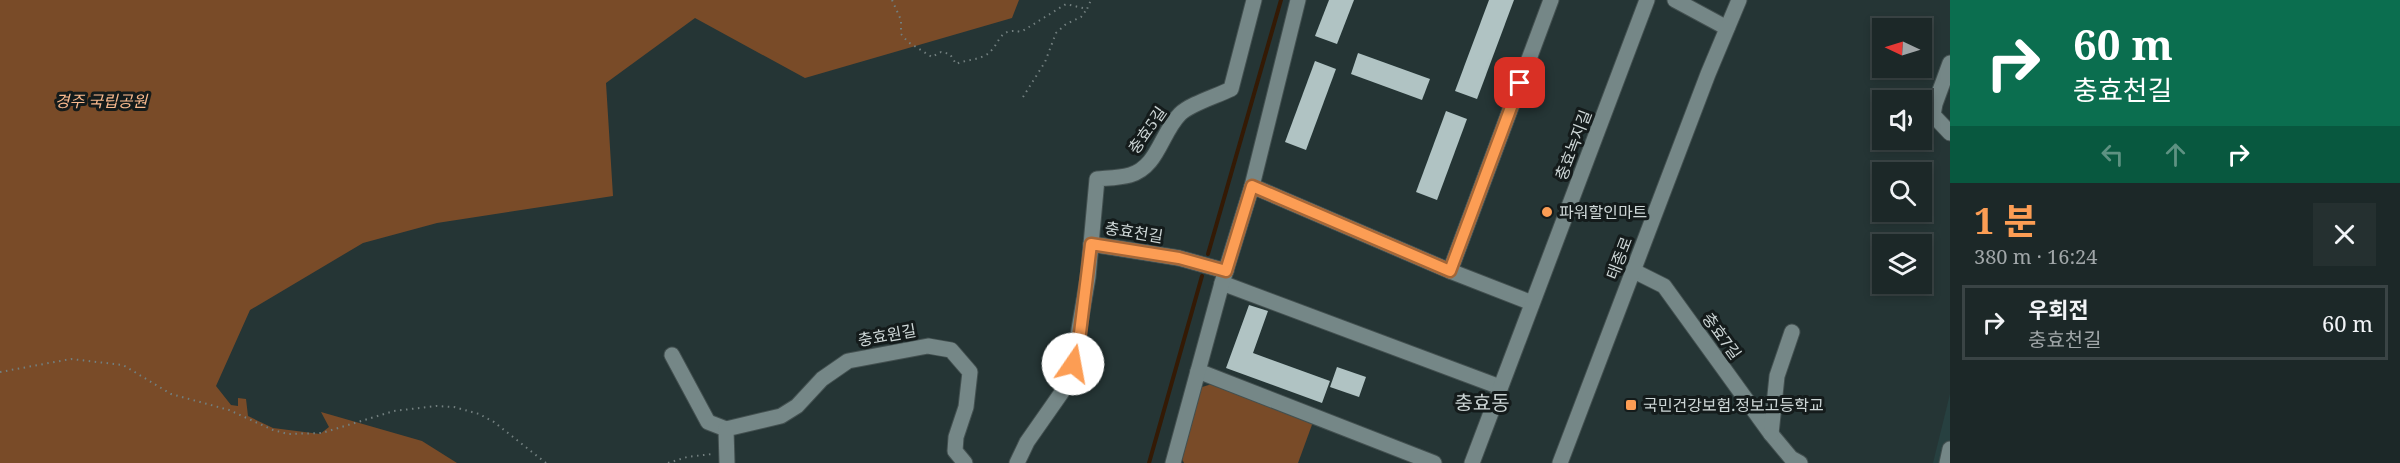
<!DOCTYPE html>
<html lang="ko">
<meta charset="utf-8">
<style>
body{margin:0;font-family:"Noto Serif","Noto Sans KR",serif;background:#253030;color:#f1f3f6;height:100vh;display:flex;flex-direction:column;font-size:22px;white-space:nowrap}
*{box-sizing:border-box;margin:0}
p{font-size:20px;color:#a0a6a8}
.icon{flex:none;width:33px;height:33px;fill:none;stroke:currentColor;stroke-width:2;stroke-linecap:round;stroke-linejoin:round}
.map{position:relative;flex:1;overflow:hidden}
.panel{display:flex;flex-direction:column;background:#1c2828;width:450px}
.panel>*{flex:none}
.top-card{background:#0b6e4f;color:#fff;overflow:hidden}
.needle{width:39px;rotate:274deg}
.tools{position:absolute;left:1872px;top:18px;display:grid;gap:12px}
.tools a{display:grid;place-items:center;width:60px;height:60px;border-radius:0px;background:#1c2828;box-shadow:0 3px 9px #0003,0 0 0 2px #3a4445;font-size:30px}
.pin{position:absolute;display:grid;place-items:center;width:51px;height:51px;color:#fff;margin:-26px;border-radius:12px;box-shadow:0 3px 9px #0006}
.me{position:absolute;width:66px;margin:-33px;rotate:12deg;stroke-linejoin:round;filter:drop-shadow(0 0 4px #0008)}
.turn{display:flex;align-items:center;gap:21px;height:126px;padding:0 24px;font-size:27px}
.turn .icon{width:78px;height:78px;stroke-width:2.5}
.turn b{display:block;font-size:42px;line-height:51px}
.lanes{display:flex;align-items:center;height:57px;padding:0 24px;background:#0003;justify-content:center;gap:30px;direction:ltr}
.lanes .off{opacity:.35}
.round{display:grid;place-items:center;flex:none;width:63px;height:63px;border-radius:0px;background:#253030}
.summary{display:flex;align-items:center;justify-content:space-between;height:102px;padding:0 24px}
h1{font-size:36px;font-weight:700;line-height:45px;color:#fc9d54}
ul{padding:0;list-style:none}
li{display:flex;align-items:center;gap:18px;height:75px;margin:0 12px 9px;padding:0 12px;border:3px solid #3a4445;border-radius:0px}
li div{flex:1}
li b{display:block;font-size:22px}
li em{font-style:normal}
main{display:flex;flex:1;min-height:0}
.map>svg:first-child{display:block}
.built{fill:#274040}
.green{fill:#794b28}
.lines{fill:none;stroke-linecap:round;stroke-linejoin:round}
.stream{stroke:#341a05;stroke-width:4}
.building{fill:#b0c3c3}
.minor-casing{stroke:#435050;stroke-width:17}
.tertiary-casing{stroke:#435050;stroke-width:17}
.path{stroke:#727f7f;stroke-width:2;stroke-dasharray:1.5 4.5;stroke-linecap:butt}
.minor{stroke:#758787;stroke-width:15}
.tertiary{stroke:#758787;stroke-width:15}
.route-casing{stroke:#a46637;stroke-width:15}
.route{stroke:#fc9d54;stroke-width:10}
.poi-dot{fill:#fc9d54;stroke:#141b1b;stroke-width:2}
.labels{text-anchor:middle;stroke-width:6;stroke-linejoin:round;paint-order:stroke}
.park-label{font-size:16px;font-style:italic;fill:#f9ba8e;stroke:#141b1b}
.street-label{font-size:16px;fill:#cdd6d6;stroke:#141b1b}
.poi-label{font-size:16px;fill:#cdd6d6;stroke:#141b1b;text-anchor:start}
.quarter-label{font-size:20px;fill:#cdd6d6;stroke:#141b1b}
</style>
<main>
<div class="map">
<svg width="1950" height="463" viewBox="0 0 1950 463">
<rect width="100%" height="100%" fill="#253535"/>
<path class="built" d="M1950,394V463H1933Z"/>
<g class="green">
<path d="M0,0H1019L1012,18L805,78L695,18L606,83L613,196L437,223L363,243L250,310L216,386L231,405L238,406V398L246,399L248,416L273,428L320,434L329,427L321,412L422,441L457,463H0Z"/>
<path d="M1215,383L1313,422L1298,463H1184L1179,453L1199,388Z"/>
</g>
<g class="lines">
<g class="stream">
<path d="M1208,254L1281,0"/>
<path d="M1149,463L1202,276"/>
</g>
</g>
<g class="building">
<path d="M1329,0H1354L1337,44L1315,36Z"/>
<path d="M1489,0H1514L1477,99L1455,91Z"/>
<path d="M1358,53L1430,79L1422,100L1351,74Z"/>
<path d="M1315,61L1336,69L1306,150L1285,142Z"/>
<path d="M1446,111L1467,119L1437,200L1416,192Z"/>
<path d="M1249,305L1268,311L1253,353L1330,381L1322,403L1226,368Z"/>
<path d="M1337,367L1366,377L1359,397L1330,387Z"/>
</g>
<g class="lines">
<defs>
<g id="minor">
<path d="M1675,0L1727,28"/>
<path d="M1950,63L1935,104L1933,115L1950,133"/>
<path d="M1252,186L1450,271L1532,303"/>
<path d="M1091,244L1179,258L1226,271"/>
<path d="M1450,271L1551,0"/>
<path d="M1634,271L1664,286L1771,434L1791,458L1800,463"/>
<path d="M1222,283L1500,387"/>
<path d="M672,355L708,422L726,429"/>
<path d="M1198,371L1434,463"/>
<path d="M1771,434L1777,376L1792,332"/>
<path d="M727,463L726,429L781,416L797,406L822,379L848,361L928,346L951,350L970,372L966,407L956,437L955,451L965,463"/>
<path d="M1017,463L1027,442L1062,392L1073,364L1088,277L1097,179C1107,178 1119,178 1130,175C1158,167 1161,133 1180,114C1190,104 1217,96 1231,89L1254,0"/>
<path d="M1472,463L1647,0"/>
<path d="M1947,463L1950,449"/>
</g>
<g id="tertiary">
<path d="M1173,463L1222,283L1252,186L1298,0"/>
<path d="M1560,463L1708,74L1739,0"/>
</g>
</defs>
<use href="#minor" class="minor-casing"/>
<use href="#tertiary" class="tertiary-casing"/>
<g class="path">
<path d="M892,0L901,20V34L908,42L932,57L941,52L950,54L956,64C965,60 976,60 984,56C1001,48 996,26 1021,32L1066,4L1087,9L1091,0"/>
<path d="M1023,97L1045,62L1056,33L1066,24L1081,17L1087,9"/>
<path d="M0,372L71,359L123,365L171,394L229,410L273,430L288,434L322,433L394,411L436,406L454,407L479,414L494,422L546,463"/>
<path d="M668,463L687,457L712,454"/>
</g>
<use href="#minor" class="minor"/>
<use href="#tertiary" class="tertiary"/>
</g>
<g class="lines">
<defs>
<path id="route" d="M1073,364L1080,333L1091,244L1179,258L1226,271L1252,186L1450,271L1520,83"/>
</defs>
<use href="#route" class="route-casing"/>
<use href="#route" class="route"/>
</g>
<g class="poi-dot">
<circle cx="1547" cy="212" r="6"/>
<rect x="1625" y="399" width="12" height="12" rx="3"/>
</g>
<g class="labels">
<g class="park-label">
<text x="101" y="107">경주 국립공원</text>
</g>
<g class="street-label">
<text transform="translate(1147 130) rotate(-55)" y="6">충효5길</text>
<text transform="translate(1573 145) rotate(-69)" y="6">충효녹지길</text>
<text transform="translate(1134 232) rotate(9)" y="6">충효천길</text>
<text transform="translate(1619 258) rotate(-69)" y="6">태종로</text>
<text transform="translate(887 335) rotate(-10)" y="6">충효원길</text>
<text transform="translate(1722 336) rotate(54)" y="6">충효7길</text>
</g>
<g class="poi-label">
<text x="1559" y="218">파워할인마트</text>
<text x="1643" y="411">국민건강보험.정보고등학교</text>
</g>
<g class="quarter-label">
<text x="1482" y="410">충효동</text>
</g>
</g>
</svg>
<div class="tools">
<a><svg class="needle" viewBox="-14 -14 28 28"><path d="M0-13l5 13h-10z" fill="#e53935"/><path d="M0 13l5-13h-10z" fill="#a0a6a8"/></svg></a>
<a><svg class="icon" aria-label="sound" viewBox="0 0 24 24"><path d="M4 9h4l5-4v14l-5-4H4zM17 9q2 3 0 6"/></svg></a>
<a><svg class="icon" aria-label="search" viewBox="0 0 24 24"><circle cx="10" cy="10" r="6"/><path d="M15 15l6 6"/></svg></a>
<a><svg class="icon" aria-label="layers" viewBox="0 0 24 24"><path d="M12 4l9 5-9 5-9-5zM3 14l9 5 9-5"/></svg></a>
</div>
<div class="pin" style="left:1520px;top:83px;background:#d93025"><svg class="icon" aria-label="arrive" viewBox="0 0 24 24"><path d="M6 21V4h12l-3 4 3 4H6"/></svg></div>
<svg class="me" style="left:1073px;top:364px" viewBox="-20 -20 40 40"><circle r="19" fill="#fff"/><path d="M0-13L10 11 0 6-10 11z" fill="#fc9d54"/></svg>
</div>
<section class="panel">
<div class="top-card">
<div class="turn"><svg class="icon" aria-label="right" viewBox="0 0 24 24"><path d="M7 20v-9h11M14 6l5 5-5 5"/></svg><div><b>60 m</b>충효천길</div></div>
<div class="lanes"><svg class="icon off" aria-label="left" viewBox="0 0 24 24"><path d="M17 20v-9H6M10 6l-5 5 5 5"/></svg><svg class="icon off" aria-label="ahead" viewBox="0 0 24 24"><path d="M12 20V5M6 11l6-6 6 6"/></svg><svg class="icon" aria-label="right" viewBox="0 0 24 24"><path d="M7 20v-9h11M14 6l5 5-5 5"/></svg></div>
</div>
<div class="summary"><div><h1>1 분</h1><p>380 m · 16:24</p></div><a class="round"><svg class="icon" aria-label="close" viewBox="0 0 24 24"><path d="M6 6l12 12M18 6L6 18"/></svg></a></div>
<ul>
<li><svg class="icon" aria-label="right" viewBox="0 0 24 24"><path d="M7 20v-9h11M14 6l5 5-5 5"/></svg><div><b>우회전</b><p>충효천길</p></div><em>60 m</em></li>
</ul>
</section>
</main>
